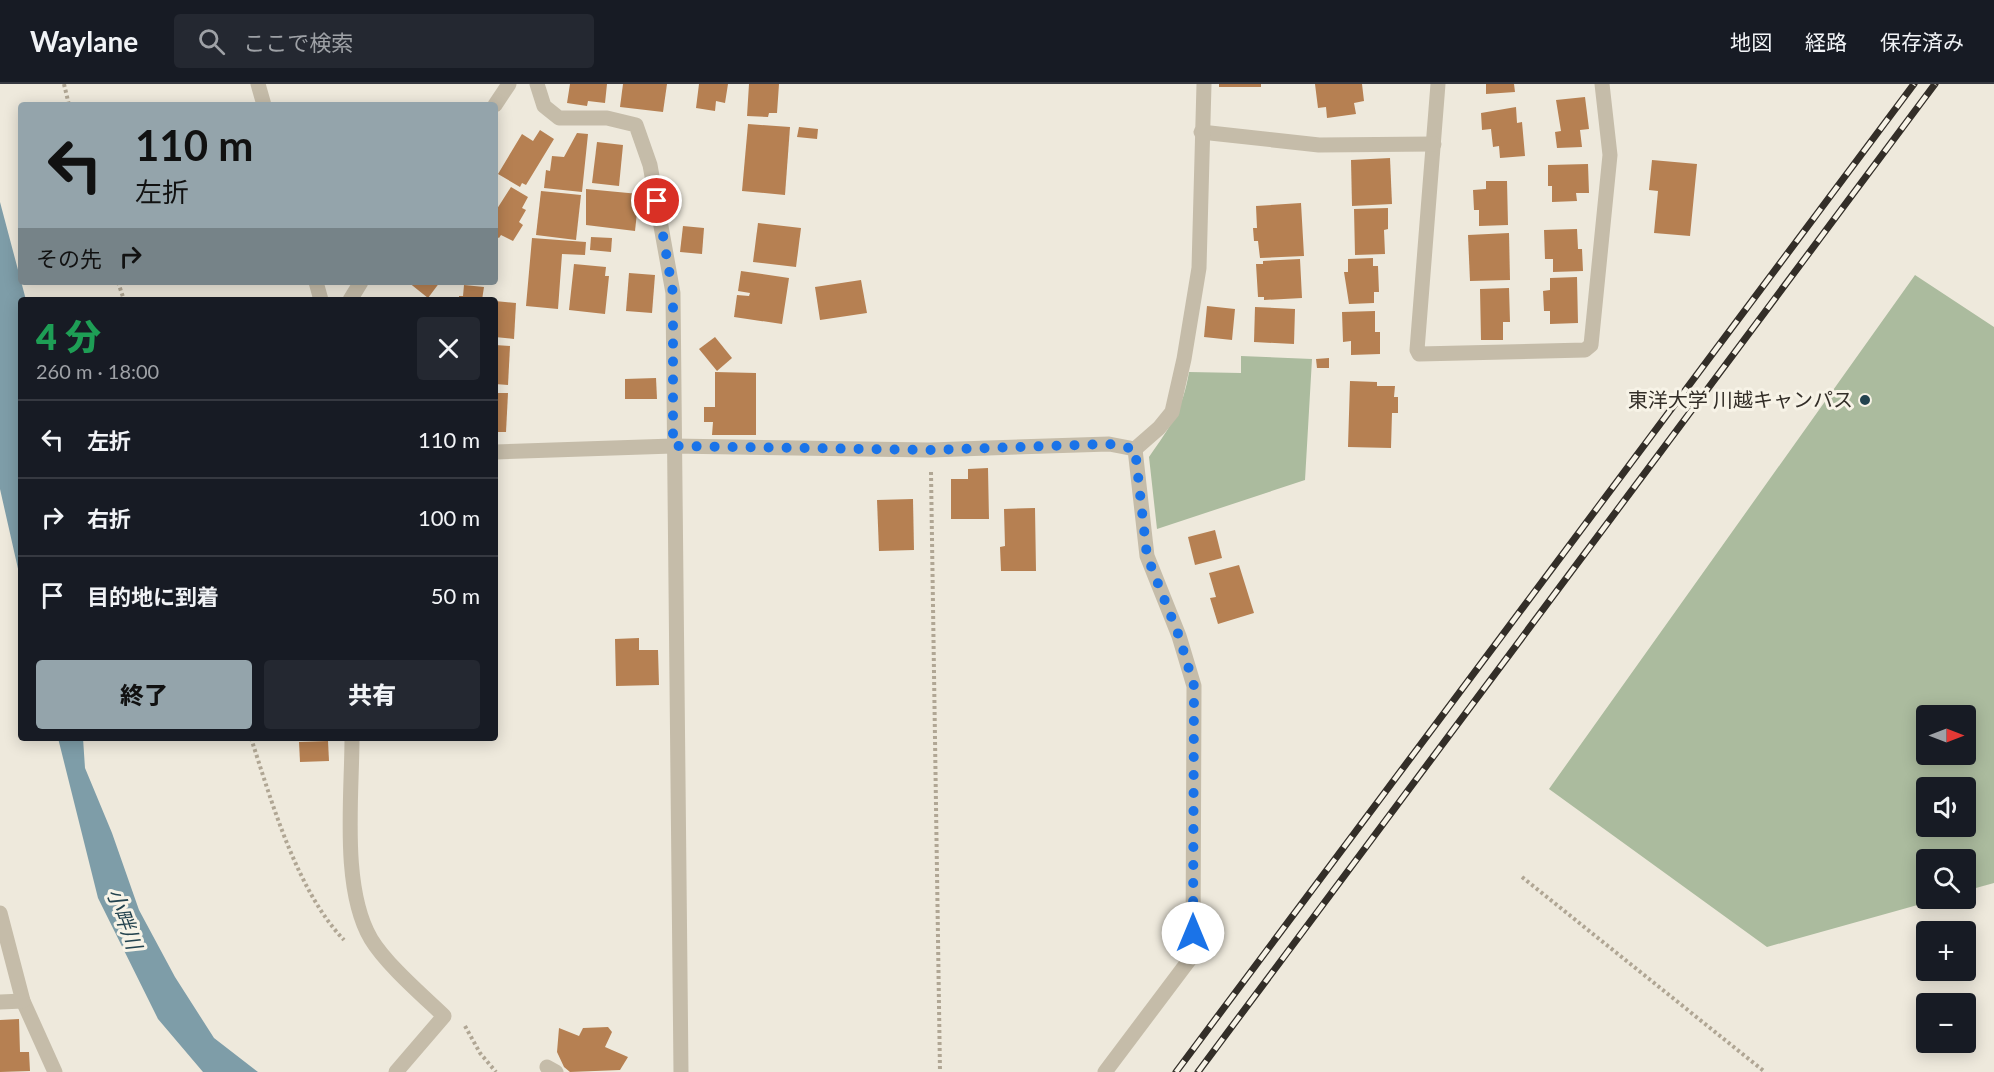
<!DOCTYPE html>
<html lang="ja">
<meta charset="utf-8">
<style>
body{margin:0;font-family:Lato,"Noto Sans JP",sans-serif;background:#242831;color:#f1f3f6;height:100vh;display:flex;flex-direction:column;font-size:22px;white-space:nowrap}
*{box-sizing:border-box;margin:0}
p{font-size:20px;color:#9ea1a6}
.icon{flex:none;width:33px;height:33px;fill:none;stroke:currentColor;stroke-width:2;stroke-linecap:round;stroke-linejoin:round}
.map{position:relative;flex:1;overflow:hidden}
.panel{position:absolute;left:18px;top:213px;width:480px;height:444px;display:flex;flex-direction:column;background:#171b24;border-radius:6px;box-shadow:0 3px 15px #0003}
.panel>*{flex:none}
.top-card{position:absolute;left:18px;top:18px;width:480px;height:183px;border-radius:6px;box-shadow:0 3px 15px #0003;background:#94a4ab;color:#111;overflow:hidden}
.needle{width:39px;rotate:90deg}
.fabs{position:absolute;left:1916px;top:621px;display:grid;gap:12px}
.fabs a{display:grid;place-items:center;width:60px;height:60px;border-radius:6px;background:#171b24;box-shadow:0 3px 15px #0003;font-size:30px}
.pin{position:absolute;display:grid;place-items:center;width:51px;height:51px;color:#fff;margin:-26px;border:3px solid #fff;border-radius:50%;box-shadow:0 2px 6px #0007}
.me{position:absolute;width:66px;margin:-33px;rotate:0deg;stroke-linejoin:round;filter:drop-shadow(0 0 4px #0008)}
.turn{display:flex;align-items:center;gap:21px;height:126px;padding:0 18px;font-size:27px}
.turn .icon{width:78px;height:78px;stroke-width:2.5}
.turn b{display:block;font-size:42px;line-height:51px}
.then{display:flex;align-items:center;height:57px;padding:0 18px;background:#0003;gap:12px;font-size:22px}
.round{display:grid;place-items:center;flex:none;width:63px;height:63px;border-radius:6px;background:#242831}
.headline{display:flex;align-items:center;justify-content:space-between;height:102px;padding:0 18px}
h1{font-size:36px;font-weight:800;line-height:45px;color:#1e9e55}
.primary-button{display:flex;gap:12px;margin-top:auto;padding:12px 18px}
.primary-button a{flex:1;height:69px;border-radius:6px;background:#94a4ab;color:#111;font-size:24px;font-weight:800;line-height:69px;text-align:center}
.primary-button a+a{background:#242831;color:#f1f3f6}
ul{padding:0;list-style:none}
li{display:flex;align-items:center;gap:18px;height:78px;padding:0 18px;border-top:2px solid #363941}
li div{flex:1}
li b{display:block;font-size:22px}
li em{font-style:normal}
header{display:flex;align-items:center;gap:36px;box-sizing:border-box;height:84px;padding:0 30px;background:#171b24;border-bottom:2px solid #363941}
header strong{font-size:28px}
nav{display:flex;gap:33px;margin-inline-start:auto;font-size:21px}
.search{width:420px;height:54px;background:#242831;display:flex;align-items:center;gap:15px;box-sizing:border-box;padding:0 21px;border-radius:6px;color:#9ea1a6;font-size:22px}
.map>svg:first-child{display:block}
.green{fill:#abbb9e;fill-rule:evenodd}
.water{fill:#7e9da8}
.building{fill:#b68052}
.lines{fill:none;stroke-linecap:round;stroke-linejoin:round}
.path{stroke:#b0a694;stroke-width:4;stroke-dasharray:3 3;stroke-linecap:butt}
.minor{stroke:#c5bca9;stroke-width:15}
.rail-casing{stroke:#332e28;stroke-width:7}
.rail{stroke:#f7f3e7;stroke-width:4.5;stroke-dasharray:14;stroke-linecap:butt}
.route{stroke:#1a73e8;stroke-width:10;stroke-dasharray:0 18}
.poi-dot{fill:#23434f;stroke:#f7f3e7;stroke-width:2}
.labels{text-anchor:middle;stroke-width:6;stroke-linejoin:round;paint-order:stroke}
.poi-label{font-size:20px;fill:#332e28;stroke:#f7f3e7;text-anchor:end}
.water-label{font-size:21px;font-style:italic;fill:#23434f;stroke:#f7f3e7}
</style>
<header>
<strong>Waylane</strong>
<div class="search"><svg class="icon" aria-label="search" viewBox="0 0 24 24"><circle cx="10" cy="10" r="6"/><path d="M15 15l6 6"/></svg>ここで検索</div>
<nav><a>地図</a><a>経路</a><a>保存済み</a></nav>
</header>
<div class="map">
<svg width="1994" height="988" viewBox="0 0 1994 988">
<rect width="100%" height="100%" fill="#eee9dc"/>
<g class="green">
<path d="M1915,191L1994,243V799L1965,807V776H1926V814L1939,815L1767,863L1549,705ZM1926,632H1965V670H1926ZM1926,704H1965V742H1926Z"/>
<path d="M1241,272L1312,275L1305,396L1157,445L1149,373C1170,343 1183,325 1189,288L1241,289Z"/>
</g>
<g class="water">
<path d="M0,118L26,216H21V498L0,405Z"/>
<path d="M58,654H83L85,684L112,749L139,826L175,893L214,954L258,988H203L158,935L98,814Z"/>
</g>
<g class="building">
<path d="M570,0H607L605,19L588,17L587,22L567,19Z"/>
<path d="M623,0H667L663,28L620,23Z"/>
<path d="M699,0H728L725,19L716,17L715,27L696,24Z"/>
<path d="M749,0H779L777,29H769L768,33L747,32Z"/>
<rect x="1219" y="0" width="42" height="3"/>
<path d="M1315,0H1362L1364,17L1354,19L1356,30L1327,34L1326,23L1318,24Z"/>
<path d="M1486,0H1514L1515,8L1486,10Z"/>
<path d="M1585,13L1589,45L1580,46L1582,63L1557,64L1555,48L1561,47L1556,16Z"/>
<path d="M1516,23L1517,39L1522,38L1525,72L1500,74L1499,62L1493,63L1491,45L1482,46L1481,29Z"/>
<path d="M748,40L790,43L785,111L742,107Z"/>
<path d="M799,43L818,45L817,55L797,53Z"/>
<path d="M540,46L554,55L526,101L522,99L520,103L498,90L522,50L533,57Z"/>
<path d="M577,49L588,50L582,108L544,104L546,86L550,87L552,72L564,73Z"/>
<path d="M597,58L623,61L619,102L592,99Z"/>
<path d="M1390,74L1392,120L1352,122L1351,76Z"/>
<path d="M1652,76L1697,80L1690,152L1654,149L1658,107L1649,106Z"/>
<path d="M1588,80L1589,109H1576L1577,117L1552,118V102H1548V81Z"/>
<path d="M1486,97H1507L1508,141L1479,142V126H1474L1473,106L1486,105Z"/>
<path d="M511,103L528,113L522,124L526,126L519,138L523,141L513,157L501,151L499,154L495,152V128Z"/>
<path d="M586,105L639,110L635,147L586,141Z"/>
<path d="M541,107L581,111L576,156L536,151Z"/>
<path d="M1301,119L1304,172L1260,174L1258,157H1254L1253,144H1257L1256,122Z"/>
<path d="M1388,124V145L1384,146L1385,170L1355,171L1354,125Z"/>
<path d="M758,139L801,144L796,183L753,178Z"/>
<path d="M683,142L704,144L702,170L680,168Z"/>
<path d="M1577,145L1578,165H1582L1583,187L1553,188V175H1545L1544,146Z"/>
<path d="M1509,149L1510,196L1470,197L1468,151Z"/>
<path d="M591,153L612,154L611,168L590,166Z"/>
<path d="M532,154L586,158L585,171L562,170L558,225L526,222Z"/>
<path d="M1373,174V182H1378L1379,208H1374V219L1349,220L1344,188H1348V175Z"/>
<path d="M1300,175L1302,214L1264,216V213H1258L1256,180H1263V177Z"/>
<path d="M574,180L606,183L605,192H609L605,230L569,226Z"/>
<path d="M741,187L789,194L782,240L734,233L737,211L749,212L750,209L738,207Z"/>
<path d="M629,189L655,191L652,229L626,227Z"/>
<path d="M1577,193L1578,239L1550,240V227H1544L1543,207L1550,206V194Z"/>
<path d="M861,196L867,229L820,236L815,203Z"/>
<path d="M408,198H440L428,214Z"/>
<path d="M464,201L484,203L482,216H459V212H463Z"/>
<path d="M1509,204L1510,238H1503V256H1481L1480,205Z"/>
<path d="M495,217L516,219L514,255L495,253Z"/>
<path d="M1207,222L1235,225L1232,256L1204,253Z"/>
<path d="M1255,223L1295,225L1294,260L1254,258Z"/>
<path d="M1375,227V248H1380V270L1351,271V257L1343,258L1342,228Z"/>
<path d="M715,253L732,274L717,287L699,265Z"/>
<path d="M495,261L510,262L508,301L495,300Z"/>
<path d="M1329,274V284H1317L1316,275Z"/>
<path d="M715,288L756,289V351H712L713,338H704V323H715Z"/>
<path d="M656,294L657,315H625V295Z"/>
<path d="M1350,297L1377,298V302H1395L1394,313H1398V329H1392L1391,364L1348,363Z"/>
<path d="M495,309H508L506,348H495Z"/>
<path d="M988,384L989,435H951V395H968V385Z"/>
<path d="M913,415L914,466L879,467L877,416Z"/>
<path d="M1035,424L1036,487H1001L1000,463L1005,462L1004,425Z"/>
<path d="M1215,446L1222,474L1195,481L1188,453Z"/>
<path d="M1239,481L1254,529L1218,540L1210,514L1216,513L1209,489Z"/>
<path d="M639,554V566H658L659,601L616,602L615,555Z"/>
<path d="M328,657L329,677L300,678L299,658Z"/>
<path d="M19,935L20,968H29L30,987L0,988V936Z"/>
<path d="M608,943L612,948L605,963L628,973L620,986L570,988L564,983L557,968L559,944L579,952L583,944Z"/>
</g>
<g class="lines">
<g class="path">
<path d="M64,0L69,21"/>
<path d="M118,198L124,216"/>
<path d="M931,388L940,988"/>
<path d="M251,654C272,719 297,807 344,856"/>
<path d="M1522,793L1765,988"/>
<path d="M465,942L480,969L496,988"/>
</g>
<g class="minor">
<path d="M258,0L264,21"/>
<path d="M537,0L544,22L559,34H607L636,41L650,81L673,209L681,988"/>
<path d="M1438,0L1417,266L1419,270L1585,266L1591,261L1610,71L1602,0"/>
<path d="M495,21L509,0"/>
<path d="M1201,48L1319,61L1434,60"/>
<path d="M316,198L321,216"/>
<path d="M350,216L361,198"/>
<path d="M1135,365L1159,344L1172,328L1184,275L1199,184L1204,0"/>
<path d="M495,368L673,362L930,366L1109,360L1135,365L1147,472L1179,552L1194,602L1193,871L1105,988"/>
<path d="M352,654C352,712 341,804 371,855C386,880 422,911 444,932L396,988"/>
<path d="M0,829L23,917L55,988"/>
<path d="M0,918L23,917"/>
<path d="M547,983L556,988"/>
</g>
<defs>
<g id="rail">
<path d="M1176,988L1914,0"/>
<path d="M1198,988L1935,0"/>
</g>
</defs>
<use href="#rail" class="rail-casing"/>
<use href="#rail" class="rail"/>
</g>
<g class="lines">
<path class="route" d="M657,117L673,209V362L930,366L1109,360L1135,365L1147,472L1179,552L1194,602L1193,849"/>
</g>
<circle class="poi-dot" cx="1865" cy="316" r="6"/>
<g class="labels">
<g class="poi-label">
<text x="1853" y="323">東洋大学 川越キャンパス</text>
</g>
<g class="water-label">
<text transform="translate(124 835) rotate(70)" y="7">小畔川</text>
</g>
</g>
</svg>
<div class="fabs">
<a><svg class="needle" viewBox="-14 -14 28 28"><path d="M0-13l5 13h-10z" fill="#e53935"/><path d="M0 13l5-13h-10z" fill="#9ea1a6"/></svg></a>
<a><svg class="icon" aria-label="sound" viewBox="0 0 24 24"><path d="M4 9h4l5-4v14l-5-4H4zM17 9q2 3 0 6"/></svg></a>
<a><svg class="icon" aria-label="search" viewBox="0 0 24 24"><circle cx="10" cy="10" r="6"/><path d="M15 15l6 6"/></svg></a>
<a>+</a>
<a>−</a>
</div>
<div class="pin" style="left:657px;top:117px;background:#d93025"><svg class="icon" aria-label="arrive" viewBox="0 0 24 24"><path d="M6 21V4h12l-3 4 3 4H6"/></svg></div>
<svg class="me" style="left:1193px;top:849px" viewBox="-20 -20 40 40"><circle r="19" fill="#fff"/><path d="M0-13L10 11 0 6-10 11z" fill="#1a73e8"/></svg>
<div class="top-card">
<div class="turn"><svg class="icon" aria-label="left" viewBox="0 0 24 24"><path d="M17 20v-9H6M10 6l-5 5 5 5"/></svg><div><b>110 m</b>左折</div></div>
<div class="then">その先<svg class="icon" aria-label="right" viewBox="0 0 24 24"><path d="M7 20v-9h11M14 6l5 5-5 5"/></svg></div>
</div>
<section class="panel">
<div class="headline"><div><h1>4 分</h1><p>260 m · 18:00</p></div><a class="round"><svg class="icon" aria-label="close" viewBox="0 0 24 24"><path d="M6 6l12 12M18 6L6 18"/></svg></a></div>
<ul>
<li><svg class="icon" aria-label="left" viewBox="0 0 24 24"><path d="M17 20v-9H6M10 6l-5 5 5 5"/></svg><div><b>左折</b></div><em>110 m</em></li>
<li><svg class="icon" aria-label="right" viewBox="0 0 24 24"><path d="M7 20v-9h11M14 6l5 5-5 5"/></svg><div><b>右折</b></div><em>100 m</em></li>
<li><svg class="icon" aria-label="arrive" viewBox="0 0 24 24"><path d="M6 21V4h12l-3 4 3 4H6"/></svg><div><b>目的地に到着</b></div><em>50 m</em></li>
</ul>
<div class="primary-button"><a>終了</a><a>共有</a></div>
</section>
</div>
